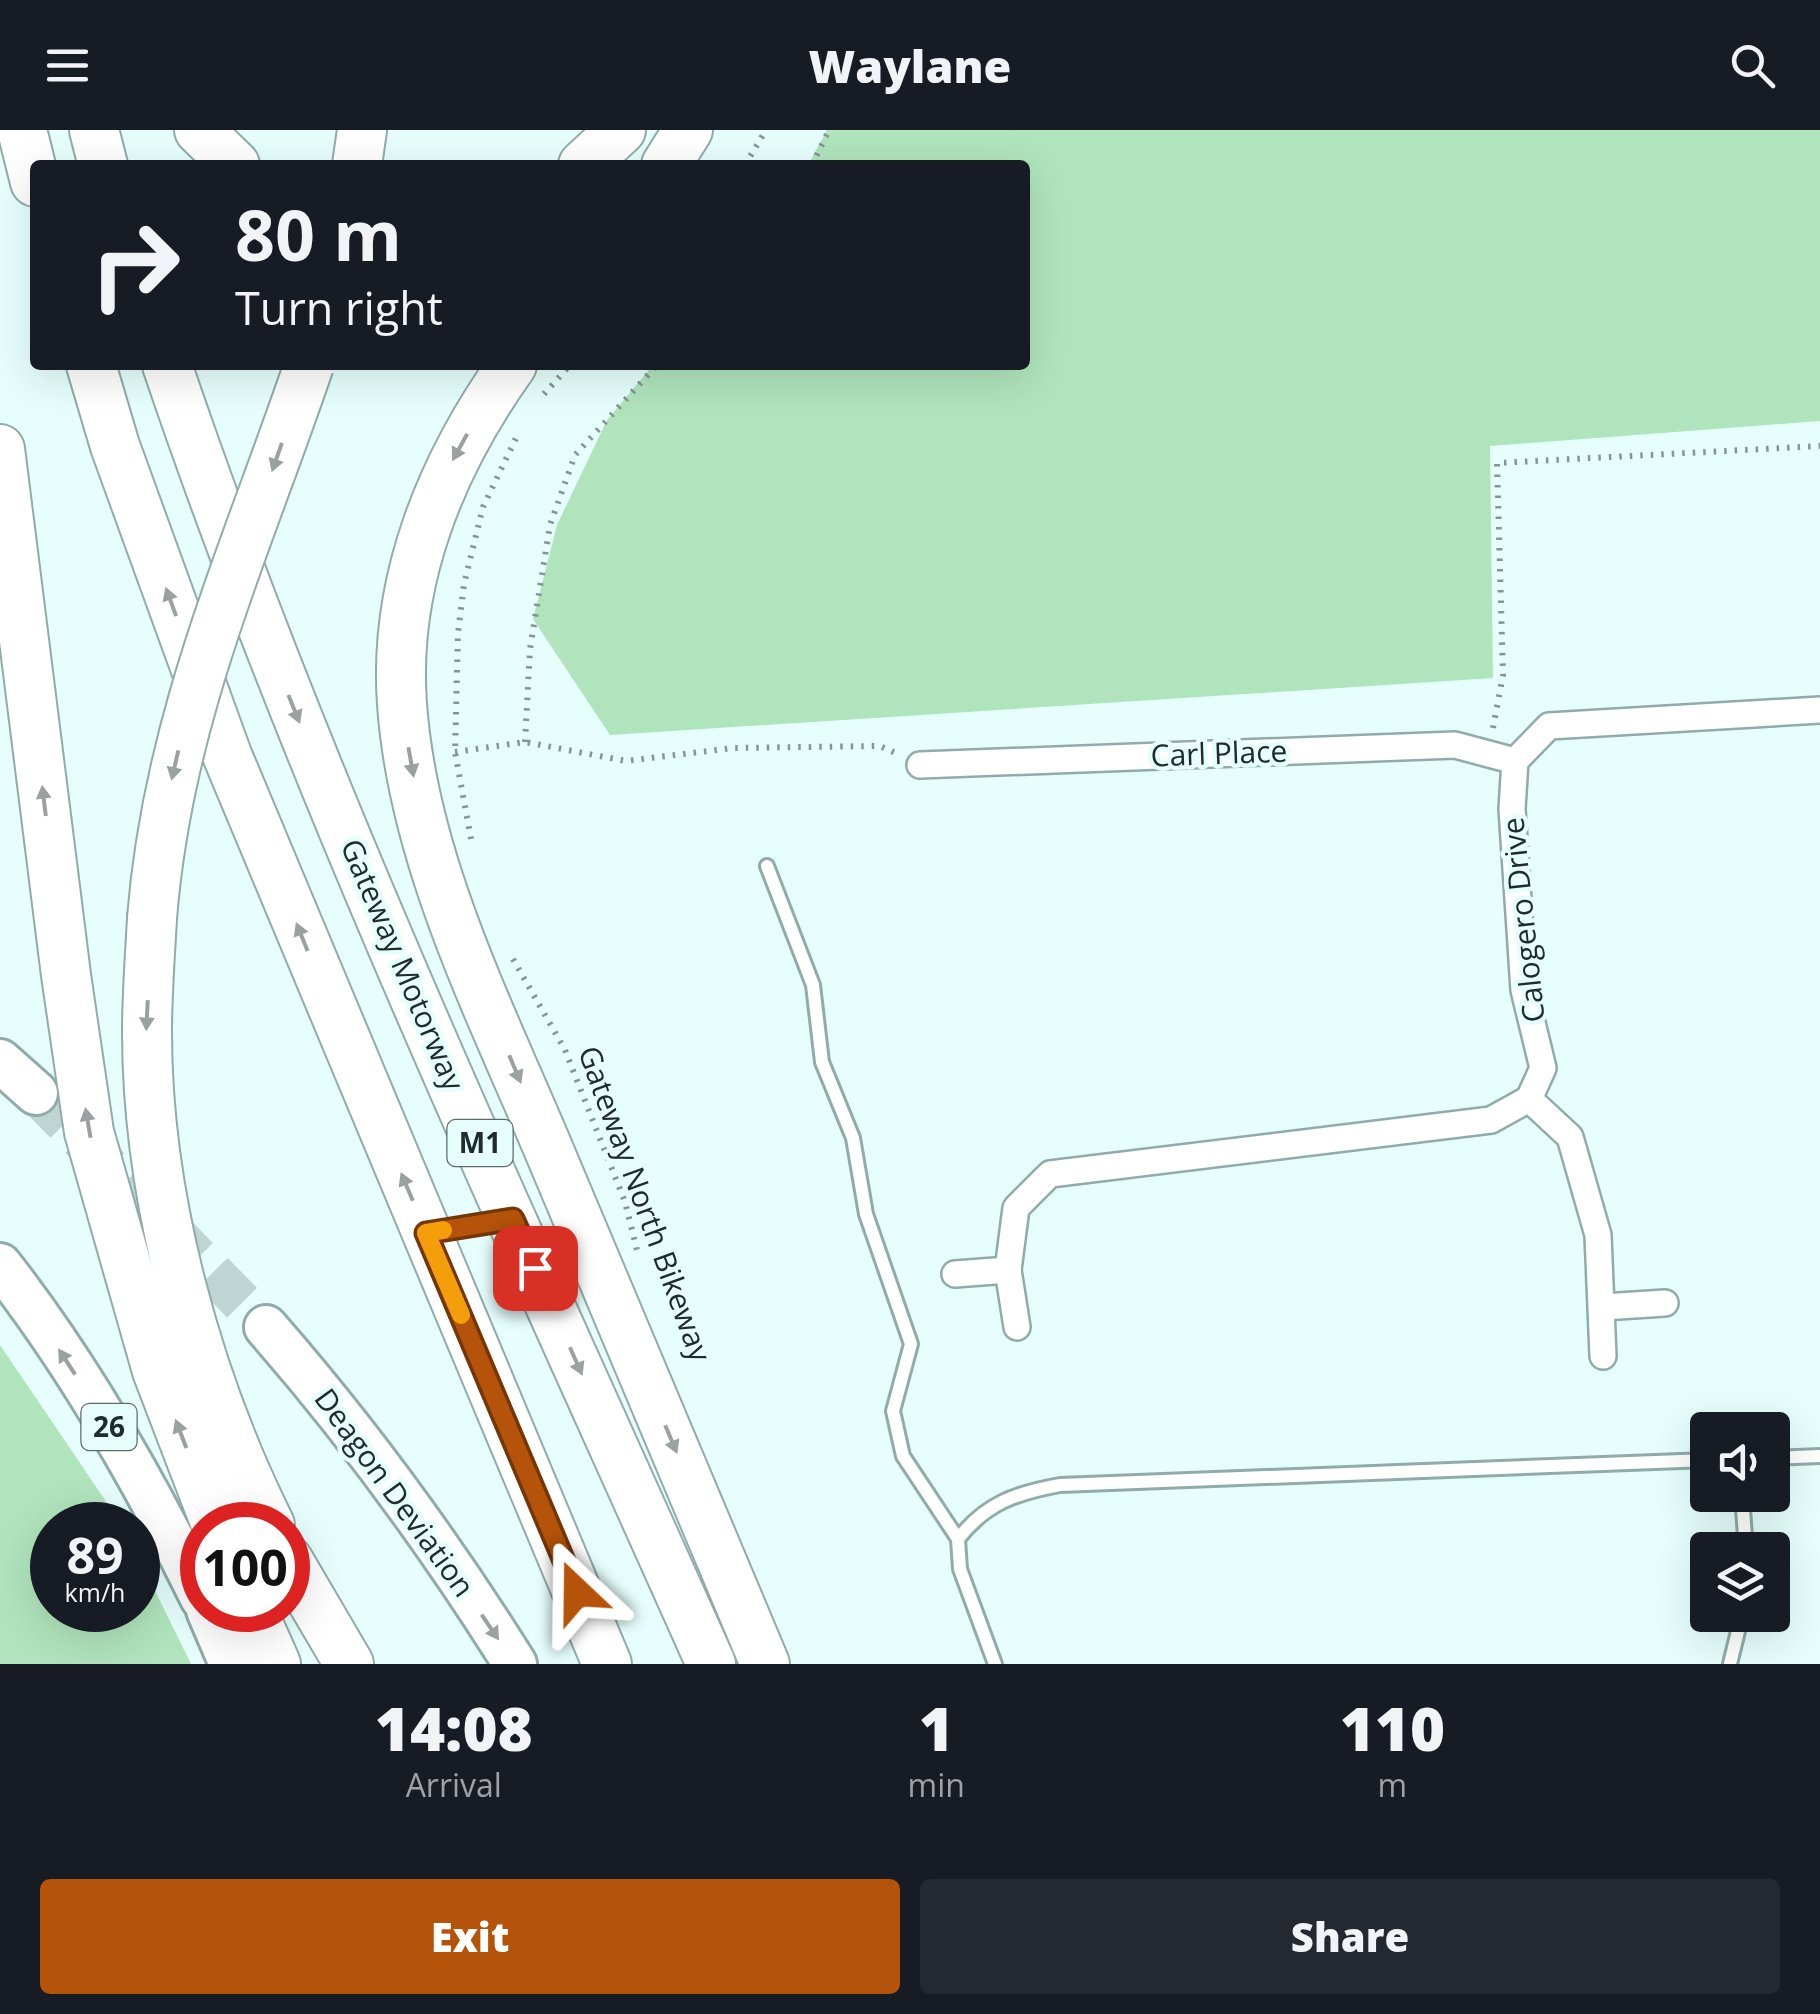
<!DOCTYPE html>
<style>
body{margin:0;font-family:"Open Sans",sans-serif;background:#242831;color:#f1f3f6;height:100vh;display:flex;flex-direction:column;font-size:38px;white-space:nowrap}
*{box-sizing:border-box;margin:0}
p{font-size:32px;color:#9ea1a6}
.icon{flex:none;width:55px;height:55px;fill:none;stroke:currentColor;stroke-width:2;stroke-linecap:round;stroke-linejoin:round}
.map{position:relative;height:1534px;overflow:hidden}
.panel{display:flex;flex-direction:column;background:#171b24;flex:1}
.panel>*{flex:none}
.guide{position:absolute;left:30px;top:30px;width:1000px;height:210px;border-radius:10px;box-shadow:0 10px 40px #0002;background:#171b24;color:#f1f3f6;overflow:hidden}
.buttons{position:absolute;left:1690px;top:1282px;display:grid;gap:20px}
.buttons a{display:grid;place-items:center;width:100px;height:100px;border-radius:10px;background:#171b24;box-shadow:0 10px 40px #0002;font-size:50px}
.speed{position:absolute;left:30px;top:1372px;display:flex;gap:20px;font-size:50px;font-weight:700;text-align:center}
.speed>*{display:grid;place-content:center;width:130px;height:130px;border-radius:50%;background:#171b24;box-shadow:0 10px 40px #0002;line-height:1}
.speed small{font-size:25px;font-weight:400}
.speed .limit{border:15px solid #d22;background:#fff;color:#111}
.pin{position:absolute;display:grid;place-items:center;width:85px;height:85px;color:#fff;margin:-42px;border-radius:20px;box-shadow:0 5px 15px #0006}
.me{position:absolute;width:110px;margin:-55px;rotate:337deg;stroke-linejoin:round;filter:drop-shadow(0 0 8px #0008)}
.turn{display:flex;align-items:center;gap:35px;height:210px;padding:0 40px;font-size:45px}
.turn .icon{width:130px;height:130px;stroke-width:2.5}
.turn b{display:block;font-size:70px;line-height:85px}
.eta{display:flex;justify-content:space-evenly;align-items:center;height:170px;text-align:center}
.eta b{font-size:60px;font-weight:800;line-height:70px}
.primary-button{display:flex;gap:20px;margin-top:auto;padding:20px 40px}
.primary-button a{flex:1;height:115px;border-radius:10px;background:#b45309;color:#fff;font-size:40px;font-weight:800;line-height:115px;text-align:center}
.primary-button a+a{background:#242831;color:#f1f3f6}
header{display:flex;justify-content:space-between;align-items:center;height:130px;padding:0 40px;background:#171b24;font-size:45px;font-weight:800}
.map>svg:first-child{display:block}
.green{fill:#b0e4bc}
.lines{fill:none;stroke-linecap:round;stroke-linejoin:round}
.trunk-tunnel{stroke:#bed5d3;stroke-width:42;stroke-dasharray:42 21;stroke-linecap:butt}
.service-casing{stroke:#8facaa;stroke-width:18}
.minor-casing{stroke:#8facaa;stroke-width:30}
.trunk-casing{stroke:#8facaa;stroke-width:48}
.motorway-casing{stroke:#8facaa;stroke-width:52}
.path{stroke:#839694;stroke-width:6;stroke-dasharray:2.5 8;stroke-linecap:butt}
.service{stroke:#fff;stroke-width:12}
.minor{stroke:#fff;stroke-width:25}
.trunk{stroke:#fff;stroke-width:42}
.motorway{stroke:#fff;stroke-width:48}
.motorway-bridge-casing{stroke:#8facaa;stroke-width:52;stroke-linecap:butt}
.motorway-bridge{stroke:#fff;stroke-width:48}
.oneway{fill:#9ba0a0}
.route-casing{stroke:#753606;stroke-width:25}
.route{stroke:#b45309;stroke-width:18}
.slow{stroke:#f59e0b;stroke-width:18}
.labels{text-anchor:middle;stroke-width:9;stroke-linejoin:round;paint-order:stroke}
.shield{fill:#e6fffd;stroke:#5b6b6a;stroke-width:2.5}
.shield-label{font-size:28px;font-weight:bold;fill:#202c2b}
.street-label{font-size:30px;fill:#202c2b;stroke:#e6fffd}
</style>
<header><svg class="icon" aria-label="menu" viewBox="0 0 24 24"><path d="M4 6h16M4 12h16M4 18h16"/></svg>Waylane<svg class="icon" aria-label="search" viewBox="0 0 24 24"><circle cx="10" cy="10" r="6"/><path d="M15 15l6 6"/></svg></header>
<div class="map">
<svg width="1820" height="1534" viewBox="0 0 1820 1534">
<rect width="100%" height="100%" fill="#e6fffd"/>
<g class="green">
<path d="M827,0H1820V291L1490,316L1493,548L610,605L533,489L557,395L607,290L653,235H1025V35H808Z"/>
<path d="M0,1215L122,1395H52V1480H138V1426L191,1534H0Z"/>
</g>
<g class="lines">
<path class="trunk-tunnel" d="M36,963L266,1197"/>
<defs>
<g id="service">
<path d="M767,736L813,855L822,932L853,1008L866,1084L911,1214L893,1281L903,1326L958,1409"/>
<path d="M437,1101L501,1091"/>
<path d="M1772,1328L1820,1326"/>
<path d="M1742,1365L1746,1420"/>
<path d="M995,1534L960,1439L958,1409C986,1373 1016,1363 1060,1355L1708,1330"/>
<path d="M1730,1534L1742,1485"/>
</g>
<g id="minor">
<path d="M920,635L1455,615L1515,631"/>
<path d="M1529,969L1570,1007L1598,1105L1603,1226"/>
<path d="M955,1144L1008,1140"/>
<path d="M1603,1177L1665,1173"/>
<path d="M1017,1197L1008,1140L1016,1078L1050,1044L1491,990L1529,969L1543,938L1524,860L1512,679L1515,631L1549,596L1820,580"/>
</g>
<g id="trunk">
<path d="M0,931L36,963"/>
<path d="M0,1135C80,1237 145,1352 202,1468"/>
<path d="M266,1197C357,1301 441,1416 515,1534"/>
<path d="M208,1480L231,1534"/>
</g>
<g id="motorway">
<path d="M22,0L35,52"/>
<path d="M94,0L103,35"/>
<path d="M199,0L235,35"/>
<path d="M357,35L362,0"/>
<path d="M583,35L621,0"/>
<path d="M666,35L688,0"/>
<path d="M91,235L115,316L227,625L607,1534"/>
<path d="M167,235C317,678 521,1107 711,1534"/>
<path d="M512,235C442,333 393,450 402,574C413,729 488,876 548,1018C620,1190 693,1362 765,1534"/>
<path d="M0,319L66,845L89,1002L157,1241L216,1395"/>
<path d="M152,788C150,826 147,864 147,902C147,1067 197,1248 270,1395"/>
<path d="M288,1430L349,1534"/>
<path d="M252,1480L276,1534"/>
</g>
</defs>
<use href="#service" class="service-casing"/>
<use href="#minor" class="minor-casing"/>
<use href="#trunk" class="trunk-casing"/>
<use href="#motorway" class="motorway-casing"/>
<g class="path">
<path d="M745,35L766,0"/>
<path d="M812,35L829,0"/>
<path d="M544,264L570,235"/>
<path d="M1493,598L1503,545L1497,333L1820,316"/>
<path d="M525,612L530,519L550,395L575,325L657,235"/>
<path d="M455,622L525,612L626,631L733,618L880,616L898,624"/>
<path d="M471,709L455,622L458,503L464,454L483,377L518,304"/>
<path d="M513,829L565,920L625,1072L638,1124"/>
</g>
<use href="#service" class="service"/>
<use href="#minor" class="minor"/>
<use href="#trunk" class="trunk"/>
<use href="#motorway" class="motorway"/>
<defs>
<path id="motorway-bridge" d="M152,788C168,587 245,423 309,235"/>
</defs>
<use href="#motorway-bridge" class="motorway-bridge-casing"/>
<use href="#motorway-bridge" class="motorway-bridge"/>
</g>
<defs><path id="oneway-solid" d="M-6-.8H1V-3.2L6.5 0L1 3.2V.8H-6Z" transform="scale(2.5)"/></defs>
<g class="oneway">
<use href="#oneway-solid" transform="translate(460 317) rotate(119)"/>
<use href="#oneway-solid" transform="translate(277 327) rotate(109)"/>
<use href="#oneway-solid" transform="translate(171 472) rotate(-110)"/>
<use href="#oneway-solid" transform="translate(294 579) rotate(68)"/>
<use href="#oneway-solid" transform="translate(411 632) rotate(80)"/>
<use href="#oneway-solid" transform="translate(175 635) rotate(103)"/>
<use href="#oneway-solid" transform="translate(44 671) rotate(-97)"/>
<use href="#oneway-solid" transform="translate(302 807) rotate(-112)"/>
<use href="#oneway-solid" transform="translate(147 885) rotate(93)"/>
<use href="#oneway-solid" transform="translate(515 939) rotate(67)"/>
<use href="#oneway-solid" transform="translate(88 993) rotate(-100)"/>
<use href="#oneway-solid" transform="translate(407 1057) rotate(-113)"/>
<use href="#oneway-solid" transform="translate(576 1231) rotate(66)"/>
<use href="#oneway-solid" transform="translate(67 1232) rotate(-123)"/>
<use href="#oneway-solid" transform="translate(181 1304) rotate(-111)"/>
<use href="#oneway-solid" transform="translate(671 1309) rotate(67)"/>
<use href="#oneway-solid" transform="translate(490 1497) rotate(56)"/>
</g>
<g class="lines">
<defs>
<path id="route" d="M535,1138L513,1089L426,1103L577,1462"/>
</defs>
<use href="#route" class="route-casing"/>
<use href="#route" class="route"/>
<path class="slow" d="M443,1100L426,1103L461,1185"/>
</g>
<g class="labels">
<g class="shield">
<rect x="447.5" y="990" width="65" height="46" rx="8"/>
<rect x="81.5" y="1274" width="55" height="46" rx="8"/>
</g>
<g class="shield-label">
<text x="480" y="1023">M1</text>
<text x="109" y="1307">26</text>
</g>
<g class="street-label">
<text transform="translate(1219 624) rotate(-2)" y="10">Carl Place</text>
<text transform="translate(1524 790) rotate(-96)" y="10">Calogero Drive</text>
<text transform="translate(402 835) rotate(67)" y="10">Gateway Motorway</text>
<text transform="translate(644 1074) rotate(70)" y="10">Gateway North Bikeway</text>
<text transform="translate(394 1363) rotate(54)" y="10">Deagon Deviation</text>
</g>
</g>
</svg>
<div class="buttons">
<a><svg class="icon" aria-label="sound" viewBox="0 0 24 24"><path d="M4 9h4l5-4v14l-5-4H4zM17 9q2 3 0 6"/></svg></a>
<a><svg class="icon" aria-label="layers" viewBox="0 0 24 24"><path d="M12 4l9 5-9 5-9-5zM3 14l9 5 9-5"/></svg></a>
</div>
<div class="speed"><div>89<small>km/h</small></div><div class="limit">100</div></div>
<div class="pin" style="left:535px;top:1138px;background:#d93025"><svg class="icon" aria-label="arrive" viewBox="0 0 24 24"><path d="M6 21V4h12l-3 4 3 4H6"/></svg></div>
<svg class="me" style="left:577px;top:1462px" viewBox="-20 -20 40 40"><path d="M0-17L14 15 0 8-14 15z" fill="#b45309" stroke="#fff" stroke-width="4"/></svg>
<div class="guide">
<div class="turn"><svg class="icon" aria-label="right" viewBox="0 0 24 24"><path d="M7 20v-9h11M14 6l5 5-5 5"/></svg><div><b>80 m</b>Turn right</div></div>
</div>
</div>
<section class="panel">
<div class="eta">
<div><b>14:08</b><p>Arrival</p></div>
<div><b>1</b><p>min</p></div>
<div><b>110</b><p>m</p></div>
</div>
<div class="primary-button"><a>Exit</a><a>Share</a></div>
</section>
